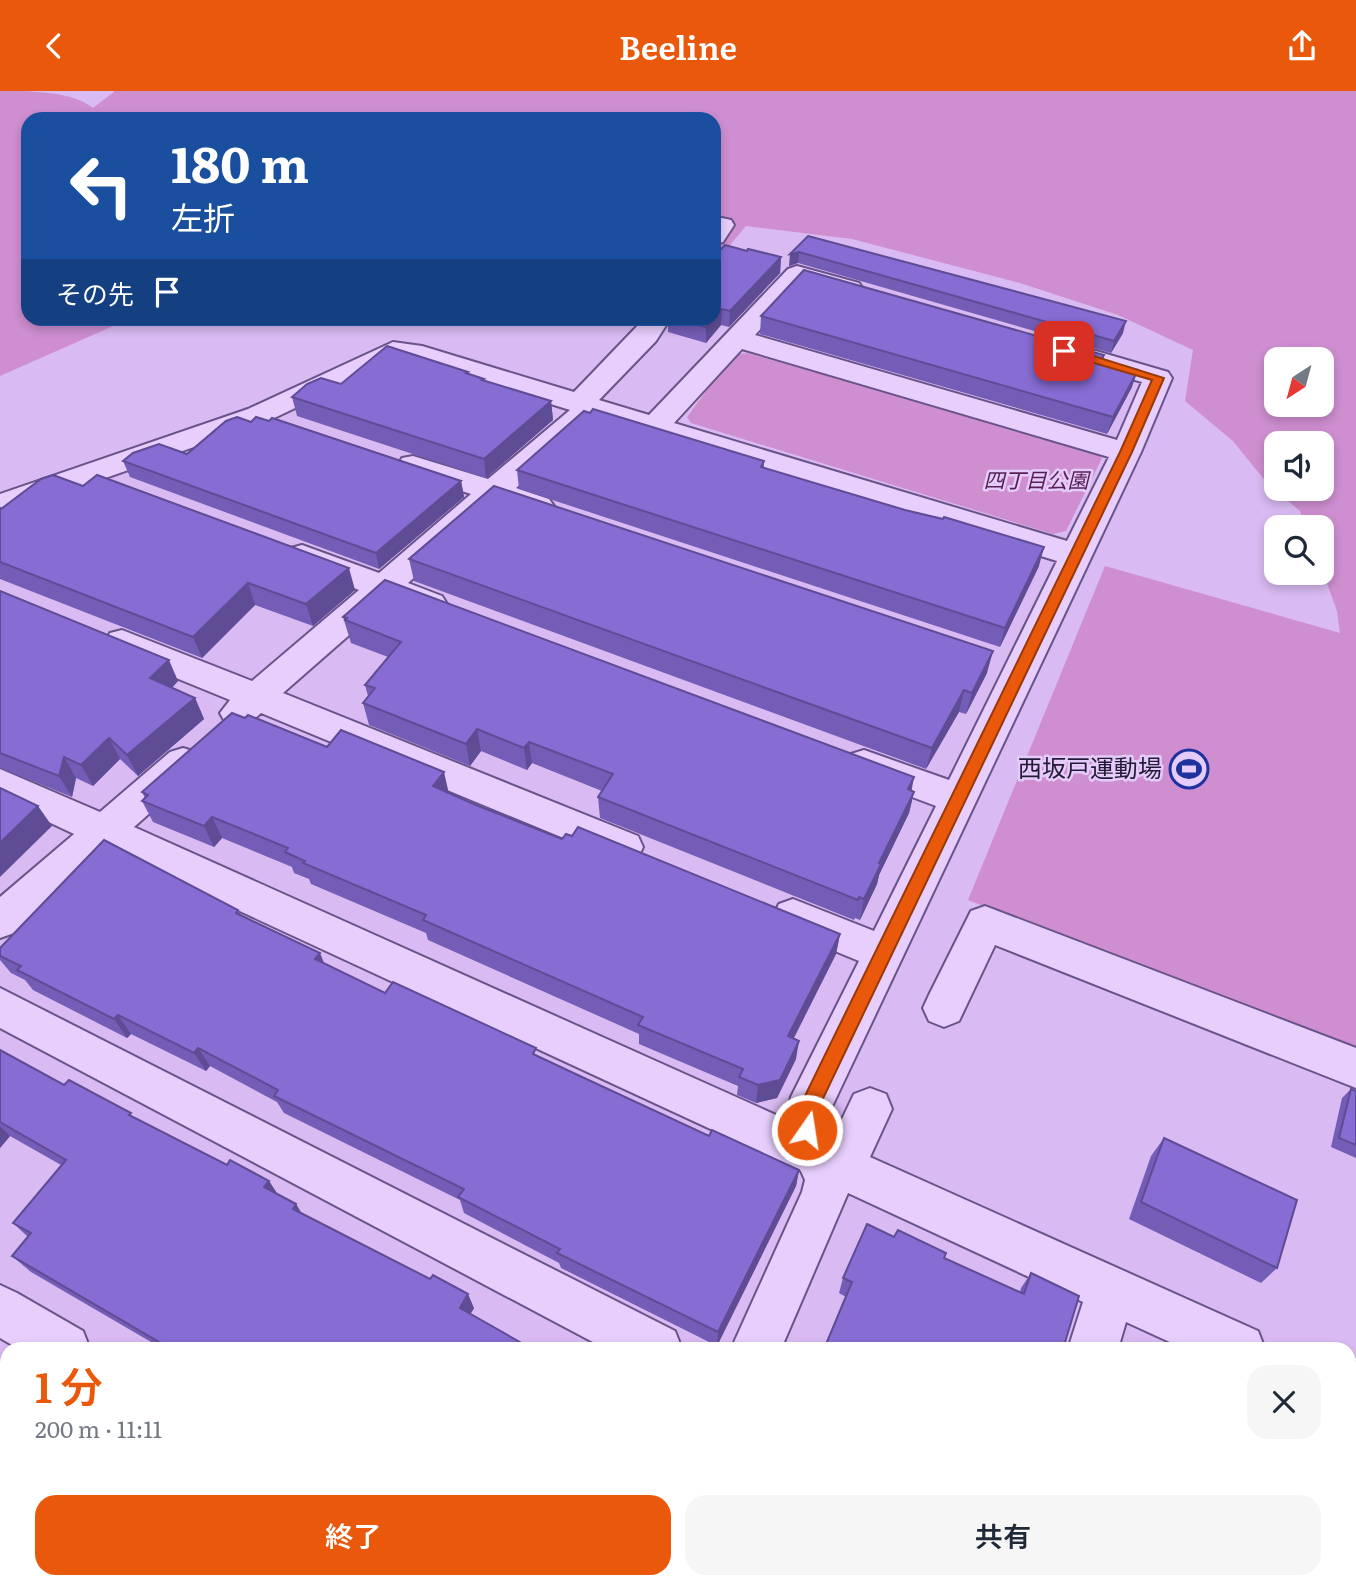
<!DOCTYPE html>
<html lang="ja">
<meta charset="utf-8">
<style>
body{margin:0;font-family:Literata,"Noto Sans JP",serif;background:#f6f6f7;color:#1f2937;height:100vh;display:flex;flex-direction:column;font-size:26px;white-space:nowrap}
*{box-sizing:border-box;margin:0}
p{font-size:23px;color:#747a83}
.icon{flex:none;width:38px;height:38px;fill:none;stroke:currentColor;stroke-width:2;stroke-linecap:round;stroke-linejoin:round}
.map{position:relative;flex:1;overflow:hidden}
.side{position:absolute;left:0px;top:1251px;width:1356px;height:247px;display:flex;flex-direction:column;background:#fff;border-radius:21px 21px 0 0;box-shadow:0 4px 10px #0003}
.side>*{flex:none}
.top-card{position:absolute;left:21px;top:21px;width:700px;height:214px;border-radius:21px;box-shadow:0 4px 10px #0003;background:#1a4fa0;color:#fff;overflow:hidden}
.needle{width:46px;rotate:216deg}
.tools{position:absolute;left:1264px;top:256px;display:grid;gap:14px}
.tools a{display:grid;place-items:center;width:70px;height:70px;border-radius:14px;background:#fff;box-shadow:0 4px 10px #0003;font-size:35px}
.pin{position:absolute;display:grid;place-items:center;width:60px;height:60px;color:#fff;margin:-30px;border-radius:14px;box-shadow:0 4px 10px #0006}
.me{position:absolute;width:77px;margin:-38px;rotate:13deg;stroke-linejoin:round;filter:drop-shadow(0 0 5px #0008)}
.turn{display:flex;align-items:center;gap:24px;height:147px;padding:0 35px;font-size:32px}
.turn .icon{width:91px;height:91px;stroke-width:2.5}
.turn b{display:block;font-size:49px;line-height:60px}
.then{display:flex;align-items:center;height:66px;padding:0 35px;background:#0003;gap:14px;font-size:26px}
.round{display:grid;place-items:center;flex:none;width:74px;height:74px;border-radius:21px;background:#f6f6f7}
.head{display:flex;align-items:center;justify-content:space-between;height:119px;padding:0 35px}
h1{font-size:42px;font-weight:600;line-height:52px;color:#ea580c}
.cta{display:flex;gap:14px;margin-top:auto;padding:14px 35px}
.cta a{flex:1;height:80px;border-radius:21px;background:#ea580c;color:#fff;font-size:28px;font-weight:600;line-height:80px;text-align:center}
.cta a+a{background:#f6f6f7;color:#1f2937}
header{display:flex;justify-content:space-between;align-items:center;height:91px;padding:0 35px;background:#ea580c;color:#fff;font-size:32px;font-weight:600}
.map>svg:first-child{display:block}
.green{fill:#ce8ed0;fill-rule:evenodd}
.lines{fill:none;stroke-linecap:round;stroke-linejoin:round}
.minor-casing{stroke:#68538a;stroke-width:4}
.minor{fill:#e7cefc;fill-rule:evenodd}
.wall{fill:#745db6}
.shaded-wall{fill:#5e4c94}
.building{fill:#876cd4;stroke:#5e4c94;stroke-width:2}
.route{fill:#ea580c;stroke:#983908;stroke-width:2}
.labels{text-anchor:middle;stroke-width:5;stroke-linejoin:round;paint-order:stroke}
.far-park-label{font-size:21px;font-style:italic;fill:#561e51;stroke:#e4cbf9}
.poi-label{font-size:24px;fill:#231a38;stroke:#e4cbf9;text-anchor:end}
</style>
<header><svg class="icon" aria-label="back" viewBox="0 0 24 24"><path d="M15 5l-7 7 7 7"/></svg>Beeline<svg class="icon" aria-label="share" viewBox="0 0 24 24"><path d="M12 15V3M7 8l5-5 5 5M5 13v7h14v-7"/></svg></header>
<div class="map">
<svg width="1356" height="1497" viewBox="0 0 1356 1497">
<rect width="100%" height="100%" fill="#d9baf2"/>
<g class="green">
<path d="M0,0C31,0 72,0 93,17L115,0H1356V962L968,809L1105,475L1340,542L1337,520L1321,476V436H1306L1300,420L1267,392L1233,350L1185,310L1193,259L1118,224L1020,192L852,148L746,135L725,160L714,159V28H28V228H129L0,285ZM1276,268H1321V313H1276ZM1276,352H1321V397H1276Z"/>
<path d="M747,262L1093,359L1102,367L1066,440L1053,443L691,332L687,326L733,264Z"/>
</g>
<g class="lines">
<defs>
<g id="minor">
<path d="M722,127L731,129L734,134L723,151L714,153V129Z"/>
<path d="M797,175L859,192L863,198L859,204L850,206L802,193L755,244L1117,349L1142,291L1076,272L1072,266L1076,260L1086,258L1096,260L1168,281L1172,287L1141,361L829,1022L830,1039L833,1047L854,1003L870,997L886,1003L892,1018L870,1066L1258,1240L1265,1258H1185L1126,1231L1118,1258H1068L1083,1211L848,1102L781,1258H731L802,1101L805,1089L801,1080L108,759L14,842L0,847V806L74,743L0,708V678L100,721L170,661L183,657L196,661L201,671L196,681L134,736L785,1028L791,1006L859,870L779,837L773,825L779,813L793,808L874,840L936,715L851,683L846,673L851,663L864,659L949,689L1057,470L595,327L516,397L549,408L554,415L549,422L538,425L498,412L408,492L442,505L447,513L442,521L430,524L388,510L283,602L638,745L643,756L638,767L624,772L261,622C249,633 241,636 225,631L220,622L230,609L110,560L105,551L110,542L122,539L252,590L359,499L291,473L286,465L291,457L302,454L379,482L471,403L402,381L398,374L402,367L413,365L488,388L570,319L409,269L397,268L268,330L0,424V403L248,318L393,251L422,255L574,301L644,228H670L656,250L599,309L649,324L788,178ZM742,258L1109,366L1067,450L674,332Z"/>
<path d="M985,815L1356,957V997L995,854L959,930L944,936L929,930L923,917L929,904L971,820Z"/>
<path d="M0,897L675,1240L682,1258H606L0,937Z"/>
<path d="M0,1194L17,1202L83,1240L90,1258H19L0,1247Z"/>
<path d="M1349,1284L1356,1286V1338L1349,1335Z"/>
<path d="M1356,1455V1497H1326L1327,1491H1349V1457Z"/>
<path d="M421,1491H484L487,1497H424Z"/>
<path d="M620,1491H676L673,1497H617Z"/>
<path d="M995,1491H1051L1049,1497H993Z"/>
</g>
</defs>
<use href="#minor" class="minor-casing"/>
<use href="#minor" class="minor"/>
</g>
<g class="wall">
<path d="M808,145L1123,242L1111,262L798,172L789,175Z"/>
<path d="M747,160L781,166L780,182L729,236L721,234L706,252L668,241V228H714Z"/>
<path d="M761,225L1104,264L1103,269L1132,296L1107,343L760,243Z"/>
<path d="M468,283L484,288V290L551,310L553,329L486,387L297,325L292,306L341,293Z"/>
<path d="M251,331L461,390L464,406L379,478L130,386L123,370L187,363Z"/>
<path d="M764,370V377L1039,475L1000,556L519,398L517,379Z"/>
<path d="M83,395L355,499L313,535L255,514L202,567L0,488V417Z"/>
<path d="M409,468L987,582L966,623L959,621L926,678L414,490Z"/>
<path d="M0,500L178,590L172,597L195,607L204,628L138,685L120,668L93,695L76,687L72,706L0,677Z"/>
<path d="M343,526L911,700L914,701L909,722L879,784L877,793L860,829L855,827L854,829L600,727L598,706L602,700L532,672L527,679L481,660L470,675L369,634L363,612L368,605L365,594L388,566L351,552Z"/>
<path d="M245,627L327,656L449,702L562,748L840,843L836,863L794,947L796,968L777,1007L756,1012L737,1004L738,995L639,953V943L428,849L426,842L311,793L309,788L294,782L292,776L222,747L214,756L153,731L142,710L145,707L142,701Z"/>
<path d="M238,819L241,824L324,872L385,902L538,965L709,1045L799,1079L796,1095L717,1255L561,1177L559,1172L464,1122L460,1109L284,1022L277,1011L210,975L206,980L131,943L127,947L33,899L25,889L11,882L0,869V857Z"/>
<path d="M0,959L64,994L134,1027L227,1074L269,1090L278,1104L296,1113L302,1123L474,1217L470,1223L532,1258H163L31,1181L12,1165L28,1146L13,1132L61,1074L10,1045L0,1057Z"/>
<path d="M1351,998L1356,1000V1067L1331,1056L1342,1007Z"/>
<path d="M1164,1047L1277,1177L1261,1192L1129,1128L1151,1065Z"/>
<path d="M894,1146L944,1167L1020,1201L1021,1197L1031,1182L1063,1258H824L846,1206L839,1202L843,1187Z"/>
<path d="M532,1491H599L597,1497H543Z"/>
<path d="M717,1491H984L982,1497H722L716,1494Z"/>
<path d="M1082,1491H1325L1324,1497H1081Z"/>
</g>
<g class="shaded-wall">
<path d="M799,161L798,172L789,175L790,163Z"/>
<path d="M781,166L780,182L729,236L730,220Z"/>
<path d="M722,218L721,234L706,252V236Z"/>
<path d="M1126,230L1123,242L1111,262L1114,250Z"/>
<path d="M1138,279L1132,296L1107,343L1113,326Z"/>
<path d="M551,310L553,329L486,387L484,368Z"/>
<path d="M461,390L464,406L379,478L376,462Z"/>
<path d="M1044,456L1039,475L1000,556L1005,537Z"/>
<path d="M349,477L355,499L313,535L306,513Z"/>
<path d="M248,492L255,514L202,567L193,546Z"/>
<path d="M993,560L987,582L966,623L972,602Z"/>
<path d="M169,569L178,590L160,609L150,587Z"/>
<path d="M964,599L959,621L926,678L932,657Z"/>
<path d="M195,607L204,628L138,685L127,664Z"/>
<path d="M477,638L481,660L470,675L466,653Z"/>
<path d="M109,647L120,668L93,695L81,674Z"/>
<path d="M529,651L532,672L527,679L524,657Z"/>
<path d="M64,666L76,687L72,706L59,685Z"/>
<path d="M444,681L449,703L433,695Z"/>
<path d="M914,686L910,708L908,698Z"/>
<path d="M914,701L909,722L879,784L877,793L860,829L864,808L879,772Z"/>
<path d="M38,715L52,735L0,786V752Z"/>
<path d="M212,726L222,747L214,756L204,735Z"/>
<path d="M840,843L836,863L785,964L788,945Z"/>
<path d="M320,862L328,882L315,868Z"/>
<path d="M118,924L131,943L127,947L114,928Z"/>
<path d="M799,950L796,968L777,1007L756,1012L758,994Z"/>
<path d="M198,957L210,975L206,980L194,962Z"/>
<path d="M0,1035L10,1045L0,1057Z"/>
<path d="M799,1079L796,1095L717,1255L718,1241Z"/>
<path d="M269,1090L280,1107L264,1096Z"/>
<path d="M296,1113L306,1130L293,1118Z"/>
<path d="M468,1203L474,1217L466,1231L460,1217Z"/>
<path d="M593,1491H599L597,1497H591Z"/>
</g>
<g class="building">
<path d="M808,145L1126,230L1114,250L799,161L790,163Z"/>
<path d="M725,154L747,160L748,158L781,166L730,220L722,218L714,227V166Z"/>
<path d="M804,179L1104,264L1101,269L1138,279L1113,326L761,225Z"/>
<path d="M677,228H713L706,236Z"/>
<path d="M387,255L468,281L466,282L484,288L482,289L551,310L484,368L292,306L307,293L321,287L341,293Z"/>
<path d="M593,318L764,370L761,376L905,419L943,428L944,426L1044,456L1005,537L517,379L584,320L590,322Z"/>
<path d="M237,326L251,331L256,326L269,330L272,327L461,390L376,462L123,370L133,362L159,353L187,363L226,330Z"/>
<path d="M53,384L83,395L97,384L349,477L306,513L248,492L193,546L0,471V417L1,418L41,388Z"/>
<path d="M494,395L993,560L972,602L964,599L932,657L409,468Z"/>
<path d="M385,489L914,686L908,698L914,701L879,772L881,773L864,808L859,806L858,809L598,706L613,683L529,651L524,657L477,638L466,653L363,612L375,597L365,594L401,551L345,529L347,527L343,526Z"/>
<path d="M0,500L169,569L150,587L195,607L127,664L109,647L81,674L64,666L59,685L0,662Z"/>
<path d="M232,622L245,627L248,624L327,656L341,639L444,681L433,695L476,714L562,748L566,743L572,745L578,736L840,843L788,945L799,950L780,989L758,994L739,986L743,978L638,934L643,926L423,829L426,824L303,772L305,770L285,761L288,757L212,726L204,735L142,710L148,704L142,701Z"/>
<path d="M0,697L38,715L0,752Z"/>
<path d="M104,749L238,819L236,822L320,862L315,868L385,902L393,891L536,957L533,963L582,986L709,1045L712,1039L799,1079L718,1241L557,1162L560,1158L458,1106L464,1098L274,1005L278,999L198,957L194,962L118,924L114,928L17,879L21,875L0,865V857Z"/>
<path d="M0,959L64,994L69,989L131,1022L129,1024L227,1074L230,1069L269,1090L264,1096L296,1113L293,1118L430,1188L433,1184L468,1203L460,1217L532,1258H171L12,1165L31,1142L13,1132L66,1069L0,1031Z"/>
<path d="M1351,998L1356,1000V1054L1339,1047Z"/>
<path d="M1164,1047L1297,1109L1277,1177L1141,1111Z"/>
<path d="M867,1133L894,1146L898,1139L946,1162L944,1167L1024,1203L1031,1182L1079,1205L1063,1258H1053L1045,1255L1044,1258H824L852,1191L843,1187Z"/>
<path d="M0,1303L7,1307V1491H342L351,1497H0Z"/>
<path d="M1349,1358L1356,1361V1378L1349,1415Z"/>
<path d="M541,1491H593L591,1497H551Z"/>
<path d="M726,1491H984L982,1497H738Z"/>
<path d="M1093,1491H1325L1324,1497H1092Z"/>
</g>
<path class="route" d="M1060,257H1068L1164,287L1132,361L816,1022L813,1045L807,1047L800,1045L797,1039L800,1015L1120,361L1152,289L1060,262Z"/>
<defs>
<symbol id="stadium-ring" viewBox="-11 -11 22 22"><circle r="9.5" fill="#e4cbf9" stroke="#1d329f" stroke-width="1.5"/><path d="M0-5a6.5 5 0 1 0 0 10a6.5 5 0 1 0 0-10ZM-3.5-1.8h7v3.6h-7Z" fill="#1d329f"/></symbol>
</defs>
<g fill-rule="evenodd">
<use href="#stadium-ring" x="1167" y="656" width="44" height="44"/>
</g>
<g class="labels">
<g class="far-park-label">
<text x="1036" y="397">四丁目公園</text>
</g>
<g class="poi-label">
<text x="1162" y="686">西坂戸運動場</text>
</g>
</g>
</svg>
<div class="tools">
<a><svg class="needle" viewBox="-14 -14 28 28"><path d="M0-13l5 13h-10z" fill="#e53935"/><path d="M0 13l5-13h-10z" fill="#747a83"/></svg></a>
<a><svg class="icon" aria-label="sound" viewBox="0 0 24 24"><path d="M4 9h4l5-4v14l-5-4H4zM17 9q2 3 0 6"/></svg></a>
<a><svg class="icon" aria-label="search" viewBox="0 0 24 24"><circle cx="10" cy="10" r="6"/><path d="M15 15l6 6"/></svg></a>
</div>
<div class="pin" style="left:1064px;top:260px;background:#d93025"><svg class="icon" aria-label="arrive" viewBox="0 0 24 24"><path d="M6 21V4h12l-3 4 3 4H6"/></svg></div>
<svg class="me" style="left:807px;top:1039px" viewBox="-20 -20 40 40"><circle r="17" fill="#ea580c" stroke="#fff" stroke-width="3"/><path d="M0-11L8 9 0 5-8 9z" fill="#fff"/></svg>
<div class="top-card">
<div class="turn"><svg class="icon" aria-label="left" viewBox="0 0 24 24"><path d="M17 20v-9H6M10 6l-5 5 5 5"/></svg><div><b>180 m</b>左折</div></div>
<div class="then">その先<svg class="icon" aria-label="arrive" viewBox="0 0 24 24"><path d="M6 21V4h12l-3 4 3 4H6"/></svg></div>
</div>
<section class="side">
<div class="head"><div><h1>1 分</h1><p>200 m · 11:11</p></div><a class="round"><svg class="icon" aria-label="close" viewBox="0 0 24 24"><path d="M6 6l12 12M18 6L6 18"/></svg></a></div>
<div class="cta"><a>終了</a><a>共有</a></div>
</section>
</div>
